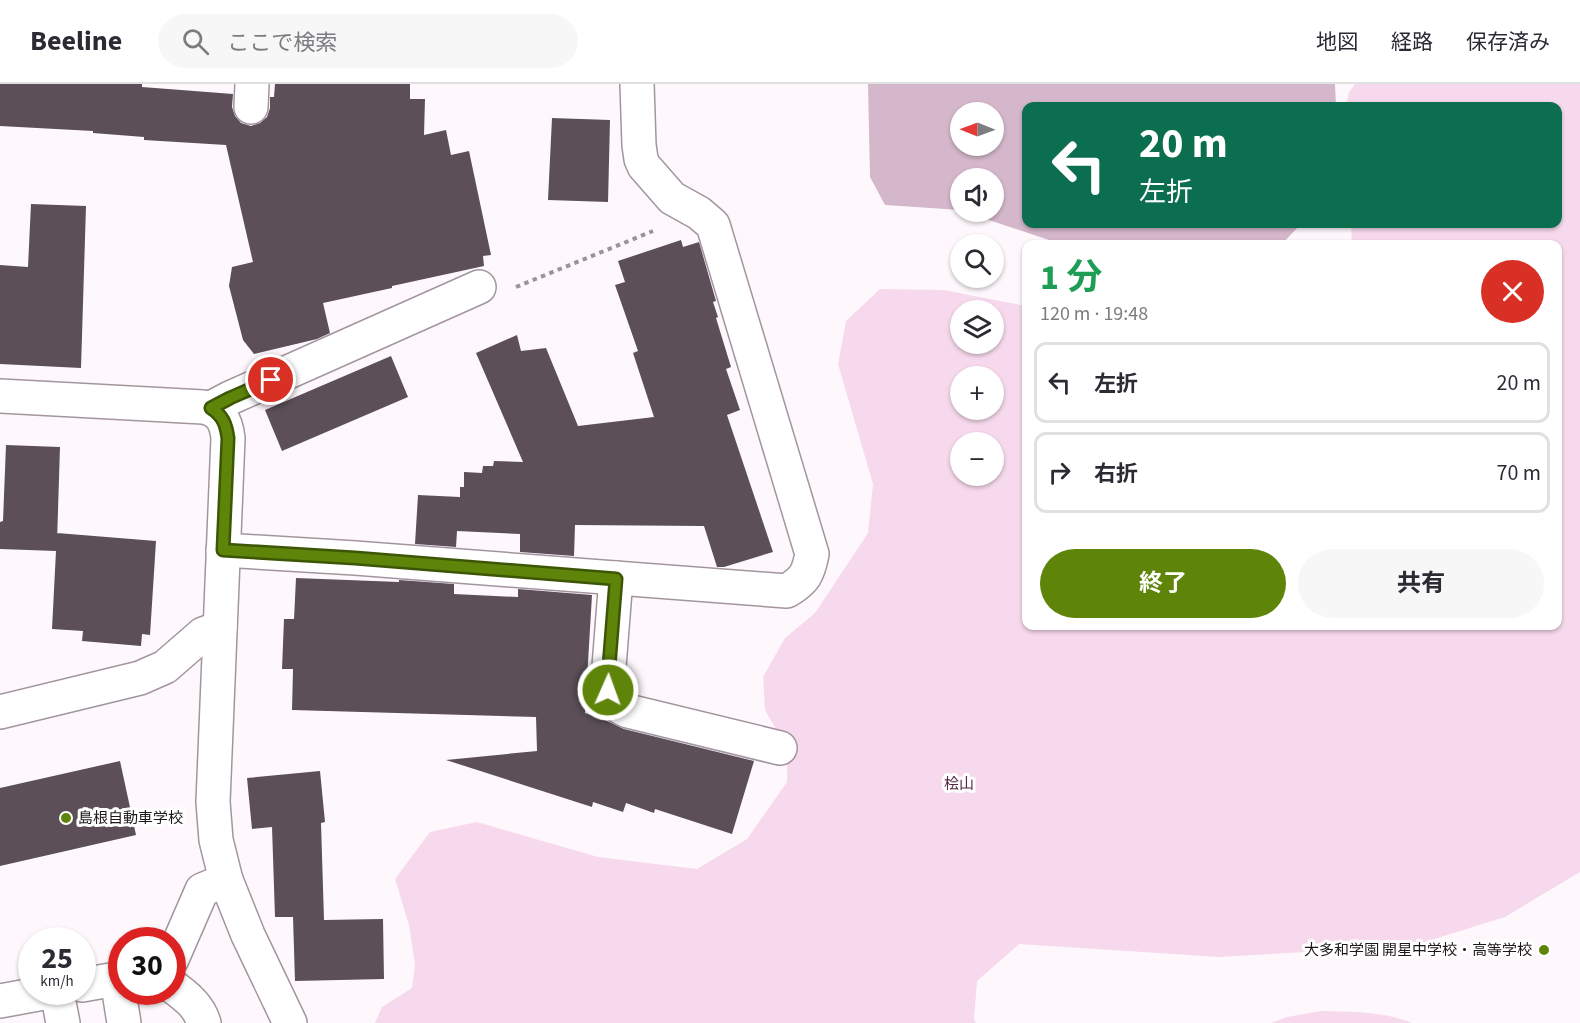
<!DOCTYPE html>
<html lang="ja">
<meta charset="utf-8">
<style>
body{margin:0;font-family:"Source Sans 3","Noto Sans JP",sans-serif;background:#f7f7f7;color:#2b2b33;height:100vh;display:flex;flex-direction:column;font-size:22px;white-space:nowrap}
*{box-sizing:border-box;margin:0}
p{font-size:20px;color:#7c7c81}
.icon{flex:none;width:33px;height:33px;fill:none;stroke:currentColor;stroke-width:2;stroke-linecap:round;stroke-linejoin:round}
.map{position:relative;flex:1;overflow:hidden}
.drawer{position:absolute;left:1022px;top:156px;width:540px;height:390px;display:flex;flex-direction:column;background:#fff;border-radius:12px;box-shadow:0 2px 4px #0004}
.drawer>*{flex:none}
.hud{position:absolute;left:1022px;top:18px;width:540px;height:126px;border-radius:12px;box-shadow:0 2px 4px #0004;background:#0b6e4f;color:#fff;overflow:hidden}
.needle{width:39px;rotate:271deg}
.fabs{position:absolute;left:950px;top:18px;display:grid;gap:12px}
.fabs a{display:grid;place-items:center;width:54px;height:54px;border-radius:50%;background:#fff;box-shadow:0 2px 4px #0004;font-size:30px}
.speed{position:absolute;left:18px;top:843px;display:flex;gap:12px;font-size:30px;font-weight:700;text-align:center}
.speed>*{display:grid;place-content:center;width:78px;height:78px;border-radius:50%;background:#fff;box-shadow:0 2px 4px #0004;line-height:1}
.speed small{font-size:15px;font-weight:400}
.speed .limit{border:9px solid #d22;background:#fff;color:#111}
.pin{position:absolute;display:grid;place-items:center;width:51px;height:51px;color:#fff;margin:-26px;border:3px solid #fff;border-radius:50%;box-shadow:0 2px 6px #0007}
.me{position:absolute;width:66px;margin:-33px;rotate:2deg;stroke-linejoin:round;filter:drop-shadow(0 0 4px #0008)}
.turn{display:flex;align-items:center;gap:21px;height:126px;padding:0 18px;font-size:27px}
.turn .icon{width:78px;height:78px;stroke-width:2.5}
.turn b{display:block;font-size:42px;line-height:51px}
.round{display:grid;place-items:center;flex:none;width:63px;height:63px;border-radius:32px;background:#f7f7f7}
.headline{display:flex;align-items:center;justify-content:space-between;height:102px;padding:0 18px}
h1{font-size:36px;font-weight:700;line-height:45px;color:#1e9e55}
.button{display:flex;gap:12px;margin-top:auto;padding:12px 18px}
.button a{flex:1;height:69px;border-radius:36px;background:#5e850a;color:#fff;font-size:24px;font-weight:700;line-height:69px;text-align:center}
.button a+a{background:#f7f7f7;color:#2b2b33}
ul{padding:0;list-style:none}
li{display:flex;align-items:center;gap:18px;height:81px;margin:0 12px 9px;padding:0 6px;border:3px solid #e1e1e2;border-radius:12px}
li div{flex:1}
li b{display:block;font-size:22px}
li em{font-style:normal}
header{display:flex;align-items:center;gap:36px;box-sizing:border-box;height:84px;padding:0 30px;background:#fff;border-bottom:2px solid #e1e1e2}
header strong{font-size:28px}
nav{display:flex;gap:33px;margin-inline-start:auto;font-size:21px}
.search{width:420px;height:54px;background:#f7f7f7;display:flex;align-items:center;gap:15px;box-sizing:border-box;padding:0 21px;border-radius:33px;color:#7c7c81;font-size:22px}
.map>svg:first-child{display:block}
.green{fill:#f7d9ed;fill-rule:evenodd}
.water{fill:#d5b7cc;fill-rule:evenodd}
.building{fill:#5c4f58}
.lines{fill:none;stroke-linecap:round;stroke-linejoin:round}
.minor-casing{stroke:#a3959f;stroke-width:36}
.path{stroke:#9a9498;stroke-width:4;stroke-dasharray:4.5 4.5;stroke-linecap:butt}
.minor{stroke:#fff;stroke-width:33}
.route-casing{stroke:#3d5606;stroke-width:15}
.route{stroke:#5e850a;stroke-width:10}
.poi-dot{fill:#5e850a;stroke:#fff;stroke-width:2}
.labels{text-anchor:middle;stroke-width:6;stroke-linejoin:round;paint-order:stroke}
.park-label{font-size:15px;fill:#502845;stroke:#fff}
.poi-label{font-size:15px;fill:#1d181c;stroke:#fff;text-anchor:start}
</style>
<header>
<strong>Beeline</strong>
<div class="search"><svg class="icon" aria-label="search" viewBox="0 0 24 24"><circle cx="10" cy="10" r="6"/><path d="M15 15l6 6"/></svg>ここで検索</div>
<nav><a>地図</a><a>経路</a><a>保存済み</a></nav>
</header>
<div class="map">
<svg width="1580" height="939" viewBox="0 0 1580 939">
<rect width="100%" height="100%" fill="#fef8fc"/>
<g class="green">
<path d="M1355,0H1580V788L1505,833L1412,862L1219,873L1019,860L977,897L974,935L976,939H375L382,923L412,904L415,880L409,841L395,795L430,748L477,738L598,773L697,785L747,755L787,698V664L765,626L763,593L785,554L815,529L868,449L873,400L838,280L846,237L880,205L944,206L1026,222V542H1557V160H1352L1351,140H1557V22H1346L1349,8ZM960,226H993V260H960ZM960,292H993V326H960ZM960,358H993V392H960Z"/>
<path d="M1321,927C1351,928 1383,927 1412,939H1271L1287,933Z"/>
</g>
<path class="water" d="M868,0H1335L1336,22H1026V140H1301L1282,160H1061L965,128H993V94H960V126L885,121L870,93ZM960,28H993V62H960Z"/>
<g class="building">
<path d="M0,0H142V3L233,10L232,23L235,32L241,39L251,42L260,39L267,33L270,24V13H274L275,0H410V15H425L424,51L446,46L451,71L469,67L491,171L483,172L484,182L392,202V204L323,219L330,249L317,255L254,270L243,256L229,202L232,183L253,178L226,61L144,56V53L93,49V47L0,42Z"/>
<path d="M552,34L610,36L608,118L548,116Z"/>
<path d="M31,120L86,122L81,284L0,280V181L28,183Z"/>
<path d="M681,156L683,163L699,158L716,217L713,218L718,233L716,234L731,283L726,285L740,326L727,331L773,468L724,483H717L704,442L575,441L574,472L520,468V450L457,447L456,463L415,460L418,411L460,413V403H464V388L482,389L483,382H493L494,377L523,378L476,269L517,251L521,267L546,264L578,342L654,333L633,269L638,267L615,201L625,198L618,177Z"/>
<path d="M391,272L408,313L282,367L265,326Z"/>
<path d="M6,361L60,363L57,458V449L156,457L150,551L142,550L141,562L82,557L83,547L52,545L56,467L0,465V438L3,437Z"/>
<path d="M296,494L399,498V496L454,500V510L518,513V505L592,511L585,629L605,636L624,645L754,677L732,750L655,725L654,729L626,719L623,728L593,718L592,723L446,676L537,667L536,633L292,626L293,585H282L284,535H294Z"/>
<path d="M120,677L136,751L0,782V704Z"/>
<path d="M320,687L325,738L321,739L324,836L383,835L384,895L295,897L293,833H275L272,743L252,745L247,694Z"/>
</g>
<g class="lines">
<defs>
<g id="minor">
<path d="M251,23L252,0"/>
<path d="M0,312L203,323C221,327 226,337 228,354L213,718L216,756L226,796L248,851L290,939"/>
<path d="M211,324L230,314L479,203"/>
<path d="M223,466L355,474L787,507C805,496 808,490 812,470L713,141L699,129L672,114L644,82L641,75L639,61L637,0"/>
<path d="M616,494L608,595C609,613 612,621 628,627L780,664"/>
<path d="M0,628L140,594L165,583L203,550L220,544"/>
<path d="M172,875L202,806L226,796"/>
<path d="M117,895L124,939"/>
<path d="M82,901L122,894"/>
<path d="M172,902C186,912 199,922 204,939"/>
<path d="M57,908L63,939"/>
<path d="M0,917L49,908"/>
</g>
</defs>
<use href="#minor" class="minor-casing"/>
<path class="path" d="M516,203L653,147"/>
<use href="#minor" class="minor"/>
</g>
<g class="lines">
<defs>
<path id="route" d="M271,296L230,314L211,324C223,332 226,340 228,354L223,466L355,474L616,495L608,595V606"/>
</defs>
<use href="#route" class="route-casing"/>
<use href="#route" class="route"/>
</g>
<g class="poi-dot">
<circle cx="66" cy="734" r="6"/>
<circle cx="1544" cy="866" r="6"/>
</g>
<g class="labels">
<g class="park-label">
<text x="959" y="705">桧山</text>
</g>
<g class="poi-label">
<text x="78" y="739">島根自動車学校</text>
<text x="1532" y="871" text-anchor="end">大多和学園 開星中学校・高等学校</text>
</g>
</g>
</svg>
<div class="fabs">
<a><svg class="needle" viewBox="-14 -14 28 28"><path d="M0-13l5 13h-10z" fill="#e53935"/><path d="M0 13l5-13h-10z" fill="#7c7c81"/></svg></a>
<a><svg class="icon" aria-label="sound" viewBox="0 0 24 24"><path d="M4 9h4l5-4v14l-5-4H4zM17 9q2 3 0 6"/></svg></a>
<a><svg class="icon" aria-label="search" viewBox="0 0 24 24"><circle cx="10" cy="10" r="6"/><path d="M15 15l6 6"/></svg></a>
<a><svg class="icon" aria-label="layers" viewBox="0 0 24 24"><path d="M12 4l9 5-9 5-9-5zM3 14l9 5 9-5"/></svg></a>
<a>+</a>
<a>−</a>
</div>
<div class="speed"><div>25<small>km/h</small></div><div class="limit">30</div></div>
<div class="pin" style="left:271px;top:296px;background:#d93025"><svg class="icon" aria-label="arrive" viewBox="0 0 24 24"><path d="M6 21V4h12l-3 4 3 4H6"/></svg></div>
<svg class="me" style="left:608px;top:606px" viewBox="-20 -20 40 40"><circle r="17" fill="#5e850a" stroke="#fff" stroke-width="3"/><path d="M0-11L8 9 0 5-8 9z" fill="#fff"/></svg>
<div class="hud">
<div class="turn"><svg class="icon" aria-label="left" viewBox="0 0 24 24"><path d="M17 20v-9H6M10 6l-5 5 5 5"/></svg><div><b>20 m</b>左折</div></div>
</div>
<section class="drawer">
<div class="headline"><div><h1>1 分</h1><p>120 m · 19:48</p></div><a class="round" style="background:#d93025;color:#fff"><svg class="icon" aria-label="close" viewBox="0 0 24 24"><path d="M6 6l12 12M18 6L6 18"/></svg></a></div>
<ul>
<li><svg class="icon" aria-label="left" viewBox="0 0 24 24"><path d="M17 20v-9H6M10 6l-5 5 5 5"/></svg><div><b>左折</b></div><em>20 m</em></li>
<li><svg class="icon" aria-label="right" viewBox="0 0 24 24"><path d="M7 20v-9h11M14 6l5 5-5 5"/></svg><div><b>右折</b></div><em>70 m</em></li>
</ul>
<div class="button"><a>終了</a><a>共有</a></div>
</section>
</div>
